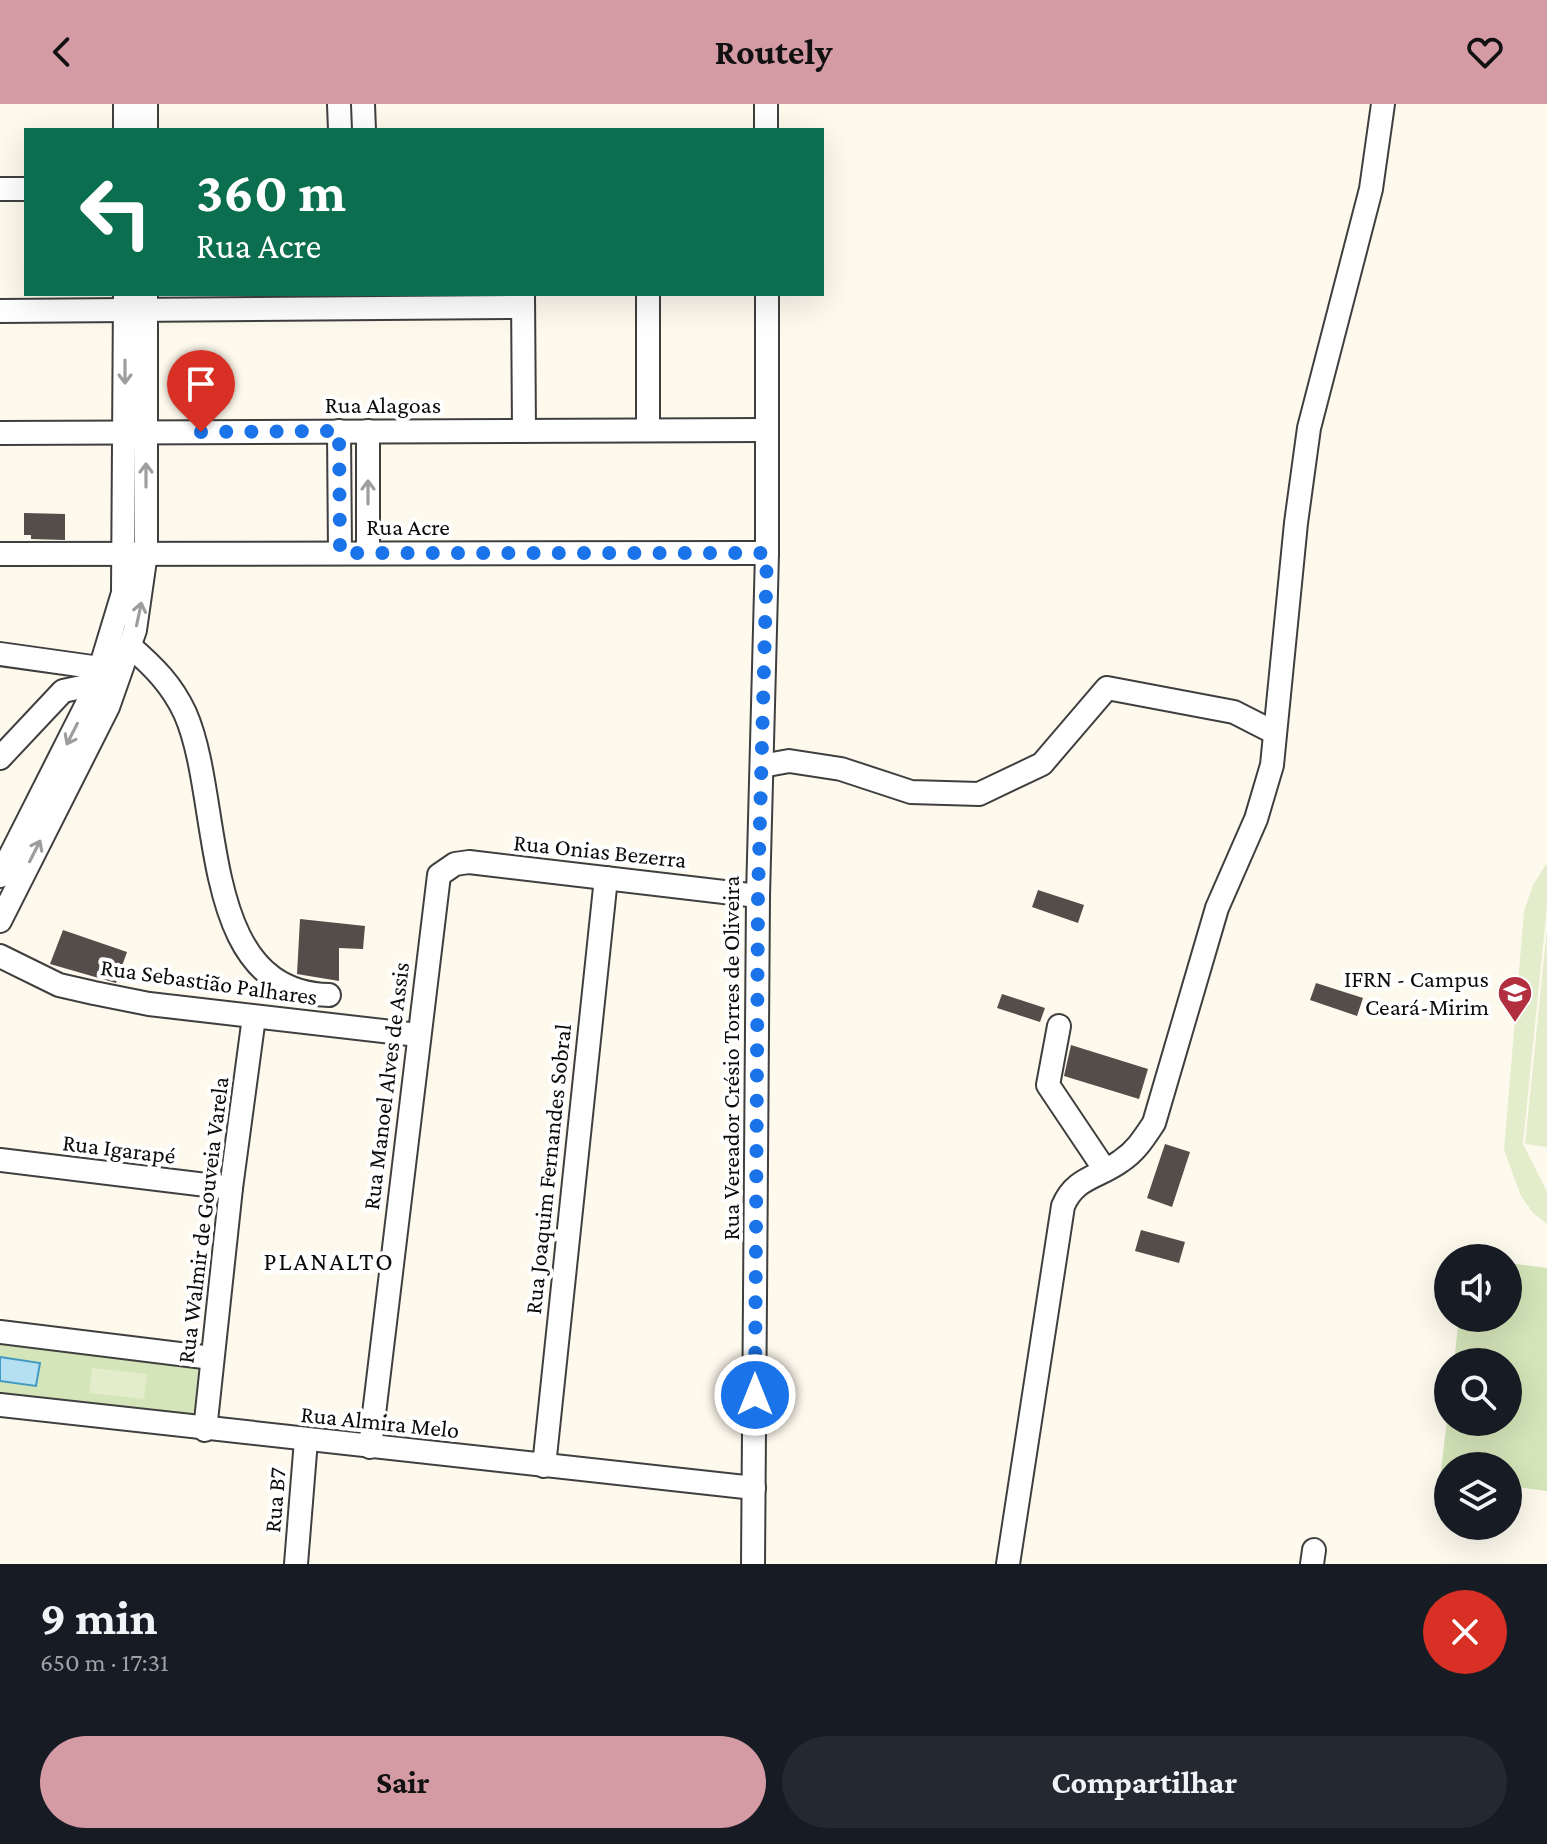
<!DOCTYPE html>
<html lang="pt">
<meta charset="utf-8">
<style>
body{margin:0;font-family:"Crimson Pro",serif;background:#242831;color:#f1f3f6;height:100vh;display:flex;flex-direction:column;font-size:30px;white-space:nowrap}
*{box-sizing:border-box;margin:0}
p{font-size:26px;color:#9ea1a6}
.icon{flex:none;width:44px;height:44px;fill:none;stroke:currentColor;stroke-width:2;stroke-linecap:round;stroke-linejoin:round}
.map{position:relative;height:1460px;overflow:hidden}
.drawer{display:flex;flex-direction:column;background:#171b24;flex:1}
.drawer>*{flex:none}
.banner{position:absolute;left:24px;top:24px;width:800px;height:168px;border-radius:0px;box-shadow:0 8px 32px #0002;background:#0b6e4f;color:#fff;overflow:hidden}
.controls{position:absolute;left:1434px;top:1140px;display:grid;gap:16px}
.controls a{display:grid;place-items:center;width:88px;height:88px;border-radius:50%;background:#171b24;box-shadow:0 8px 32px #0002;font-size:40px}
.pin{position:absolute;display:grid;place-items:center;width:68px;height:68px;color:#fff;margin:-82px -34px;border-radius:50% 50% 50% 0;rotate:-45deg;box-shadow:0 0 8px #0007}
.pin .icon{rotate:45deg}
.me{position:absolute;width:88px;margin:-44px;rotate:0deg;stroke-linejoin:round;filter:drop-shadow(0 0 6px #0008)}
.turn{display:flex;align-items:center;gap:28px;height:168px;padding:0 40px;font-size:36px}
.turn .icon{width:104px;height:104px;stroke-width:2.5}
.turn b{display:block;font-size:56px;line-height:68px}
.round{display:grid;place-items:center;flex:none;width:84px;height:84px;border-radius:42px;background:#242831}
.summary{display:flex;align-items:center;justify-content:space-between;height:136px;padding:0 40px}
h1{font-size:48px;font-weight:700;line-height:60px}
.button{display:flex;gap:16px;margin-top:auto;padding:16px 40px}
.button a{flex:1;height:92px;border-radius:48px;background:#d59ba4;color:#111;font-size:32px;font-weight:700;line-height:92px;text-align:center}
.button a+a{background:#242831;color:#f1f3f6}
header{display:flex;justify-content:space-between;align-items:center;height:104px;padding:0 40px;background:#d59ba4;color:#111;font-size:36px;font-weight:700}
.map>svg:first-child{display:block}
.green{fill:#d4e5b9}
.pitch{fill:#e4edcb}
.water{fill:#b5e0f1;stroke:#429ac3;stroke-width:2}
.building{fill:#544d4a}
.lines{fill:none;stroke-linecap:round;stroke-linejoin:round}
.minor-casing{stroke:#3f3f3f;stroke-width:26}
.minor{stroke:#fff;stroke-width:22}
.oneway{stroke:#9e9e9e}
.route{stroke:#1a73e8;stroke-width:14;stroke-dasharray:0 25.2}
.labels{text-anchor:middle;stroke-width:8;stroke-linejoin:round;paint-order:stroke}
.street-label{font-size:24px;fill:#0c0c0c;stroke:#fff}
.poi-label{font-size:24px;fill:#0c0c0c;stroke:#fff;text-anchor:end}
.neighbourhood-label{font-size:26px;letter-spacing:2px;fill:#0c0c0c;stroke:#fff}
</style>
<header><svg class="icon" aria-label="back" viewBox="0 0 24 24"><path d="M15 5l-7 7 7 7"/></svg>Routely<svg class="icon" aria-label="heart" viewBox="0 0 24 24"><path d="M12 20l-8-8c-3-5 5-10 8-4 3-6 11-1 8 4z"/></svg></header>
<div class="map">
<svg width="1547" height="1460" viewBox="0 0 1547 1460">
<rect width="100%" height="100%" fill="#fef9ed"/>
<g class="green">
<path d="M1508,1159L1547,1164V1387L1508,1382V1362H1448V1375L1440,1374L1448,1308V1318H1508V1258H1454L1459,1214H1508Z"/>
<path d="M0,1237L199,1263L193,1314L68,1302L0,1290Z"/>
</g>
<g class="pitch">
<path d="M1547,759V802L1523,1040L1547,1088V1120L1533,1109L1521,1092L1504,1046L1524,807L1533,781Z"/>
<path d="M1547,824V1043L1525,1040Z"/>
<path d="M92,1264L147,1270L144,1295L89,1289Z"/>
</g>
<path class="water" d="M0,1253L40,1259L36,1282L0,1277Z"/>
<g class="building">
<path d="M24,409L65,410V436L31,435V431H24Z"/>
<path d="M1038,786L1084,801L1078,819L1032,803Z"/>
<path d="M300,815L365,822L363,845L339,844V877L297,870Z"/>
<path d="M63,826L127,848L116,879L50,860Z"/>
<path d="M1316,879L1363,894L1357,912L1310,896Z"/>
<path d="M1002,890L1045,904L1040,918L997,904Z"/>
<path d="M1071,941L1148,965L1139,995L1064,972Z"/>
<path d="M1165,1040L1190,1048L1172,1103L1147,1094Z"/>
<path d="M1141,1126L1185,1138L1179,1159L1135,1147Z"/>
</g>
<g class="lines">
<defs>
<g id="minor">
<path d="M125,0V26"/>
<path d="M146,0V26"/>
<path d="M339,0L340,26"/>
<path d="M363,0L364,26"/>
<path d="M766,26V0"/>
<path d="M0,85H26"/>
<path d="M523,190L524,327"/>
<path d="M648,190V326"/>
<path d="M0,207L523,203"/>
<path d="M339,327L340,449"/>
<path d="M368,327V449"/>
<path d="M0,329L767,326"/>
<path d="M0,450L767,449"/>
<path d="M131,543C154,563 172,581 185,609C224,696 196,888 329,891"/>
<path d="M0,550L114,566"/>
<path d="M0,654L63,587L96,580"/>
<path d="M762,662L789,657L841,665L911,688L979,690L1042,660L1107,584L1234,608L1275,629"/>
<path d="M0,772L93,588L123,489L125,190"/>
<path d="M0,817L108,603L135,526L146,449V190"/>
<path d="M0,852L59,881L94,889L149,900L418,931"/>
<path d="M1059,922L1048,981L1105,1066"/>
<path d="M0,1056L231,1084"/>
<path d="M0,1228L212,1254"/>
<path d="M0,1301L754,1384"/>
<path d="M205,1326L231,1084L254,913"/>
<path d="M370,1343L439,771L455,760L469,758L758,792"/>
<path d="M544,1362L606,774"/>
<path d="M296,1460L306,1336"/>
<path d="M753,1460L758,792L767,449V190"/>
<path d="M1008,1460L1063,1102C1075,1073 1098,1074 1121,1057C1136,1047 1144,1034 1154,1019L1217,804L1256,715L1272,661L1296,419L1309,324L1371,85L1383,0"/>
<path d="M1312,1460L1314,1446"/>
</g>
</defs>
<use href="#minor" class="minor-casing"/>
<use href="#minor" class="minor"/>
</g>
<defs><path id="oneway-shaft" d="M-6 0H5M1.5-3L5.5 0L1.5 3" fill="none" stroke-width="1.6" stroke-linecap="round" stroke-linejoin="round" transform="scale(2)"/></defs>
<g class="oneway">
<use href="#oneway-shaft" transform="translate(125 268) rotate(90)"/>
<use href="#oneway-shaft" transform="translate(146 371) rotate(-90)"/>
<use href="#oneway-shaft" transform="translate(368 388) rotate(-90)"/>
<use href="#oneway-shaft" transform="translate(139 510) rotate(-78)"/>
<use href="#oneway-shaft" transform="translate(72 630) rotate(117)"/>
<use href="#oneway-shaft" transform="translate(35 747) rotate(-63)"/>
</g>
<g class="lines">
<path class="route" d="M201,328L339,327L340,449H767L758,792L755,1291"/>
</g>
<defs>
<symbol id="university-pin" viewBox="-11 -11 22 30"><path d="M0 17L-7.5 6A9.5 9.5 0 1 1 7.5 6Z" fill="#b22f40" stroke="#fff"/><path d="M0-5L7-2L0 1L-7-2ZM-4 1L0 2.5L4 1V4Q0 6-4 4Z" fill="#fff"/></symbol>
</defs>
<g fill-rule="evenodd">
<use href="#university-pin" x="1495" y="869" width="40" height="54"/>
</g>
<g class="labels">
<g class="street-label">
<text x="383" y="309">Rua Alagoas</text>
<text x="408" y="431">Rua Acre</text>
<text transform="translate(600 747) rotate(6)" y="8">Rua Onias Bezerra</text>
<text transform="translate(209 878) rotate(8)" y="8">Rua Sebastião Palhares</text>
<text transform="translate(731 954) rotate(-90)" y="8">Rua Vereador Crésio Torres de Oliveira</text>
<text transform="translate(386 982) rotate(-83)" y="8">Rua Manoel Alves de Assis</text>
<text transform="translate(119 1045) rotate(7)" y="8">Rua Igarapé</text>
<text transform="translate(548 1065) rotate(-84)" y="8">Rua Joaquim Fernandes Sobral</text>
<text transform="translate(203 1116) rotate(-83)" y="8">Rua Walmir de Gouveia Varela</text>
<text transform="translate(380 1318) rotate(6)" y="8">Rua Almira Melo</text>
<text transform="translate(275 1396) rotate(-85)" y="8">Rua B7</text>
</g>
<g class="poi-label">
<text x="1489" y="883">IFRN - Campus<tspan x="1489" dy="28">Ceará-Mirim</tspan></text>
</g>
<g class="neighbourhood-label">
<text x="329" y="1166">PLANALTO</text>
</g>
</g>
</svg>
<div class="controls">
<a><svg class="icon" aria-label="sound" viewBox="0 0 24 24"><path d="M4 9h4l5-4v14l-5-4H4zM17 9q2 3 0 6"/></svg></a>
<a><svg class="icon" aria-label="search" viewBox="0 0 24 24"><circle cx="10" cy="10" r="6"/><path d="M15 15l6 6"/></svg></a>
<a><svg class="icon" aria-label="layers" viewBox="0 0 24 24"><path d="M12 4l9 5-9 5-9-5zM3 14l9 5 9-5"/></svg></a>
</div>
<div class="pin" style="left:201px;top:328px;background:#d93025"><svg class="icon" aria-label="arrive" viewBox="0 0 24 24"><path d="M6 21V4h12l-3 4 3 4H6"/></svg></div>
<svg class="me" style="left:755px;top:1291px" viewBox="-20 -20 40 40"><circle r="17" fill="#1a73e8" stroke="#fff" stroke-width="3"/><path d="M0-11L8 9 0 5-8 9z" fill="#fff"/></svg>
<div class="banner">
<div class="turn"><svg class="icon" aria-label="left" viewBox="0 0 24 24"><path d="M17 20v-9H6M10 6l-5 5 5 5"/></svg><div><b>360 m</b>Rua Acre</div></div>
</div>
</div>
<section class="drawer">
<div class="summary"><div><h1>9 min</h1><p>650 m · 17:31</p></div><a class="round" style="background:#d93025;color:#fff"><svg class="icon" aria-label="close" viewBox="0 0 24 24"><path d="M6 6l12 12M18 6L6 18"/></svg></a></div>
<div class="button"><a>Sair</a><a>Compartilhar</a></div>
</section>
